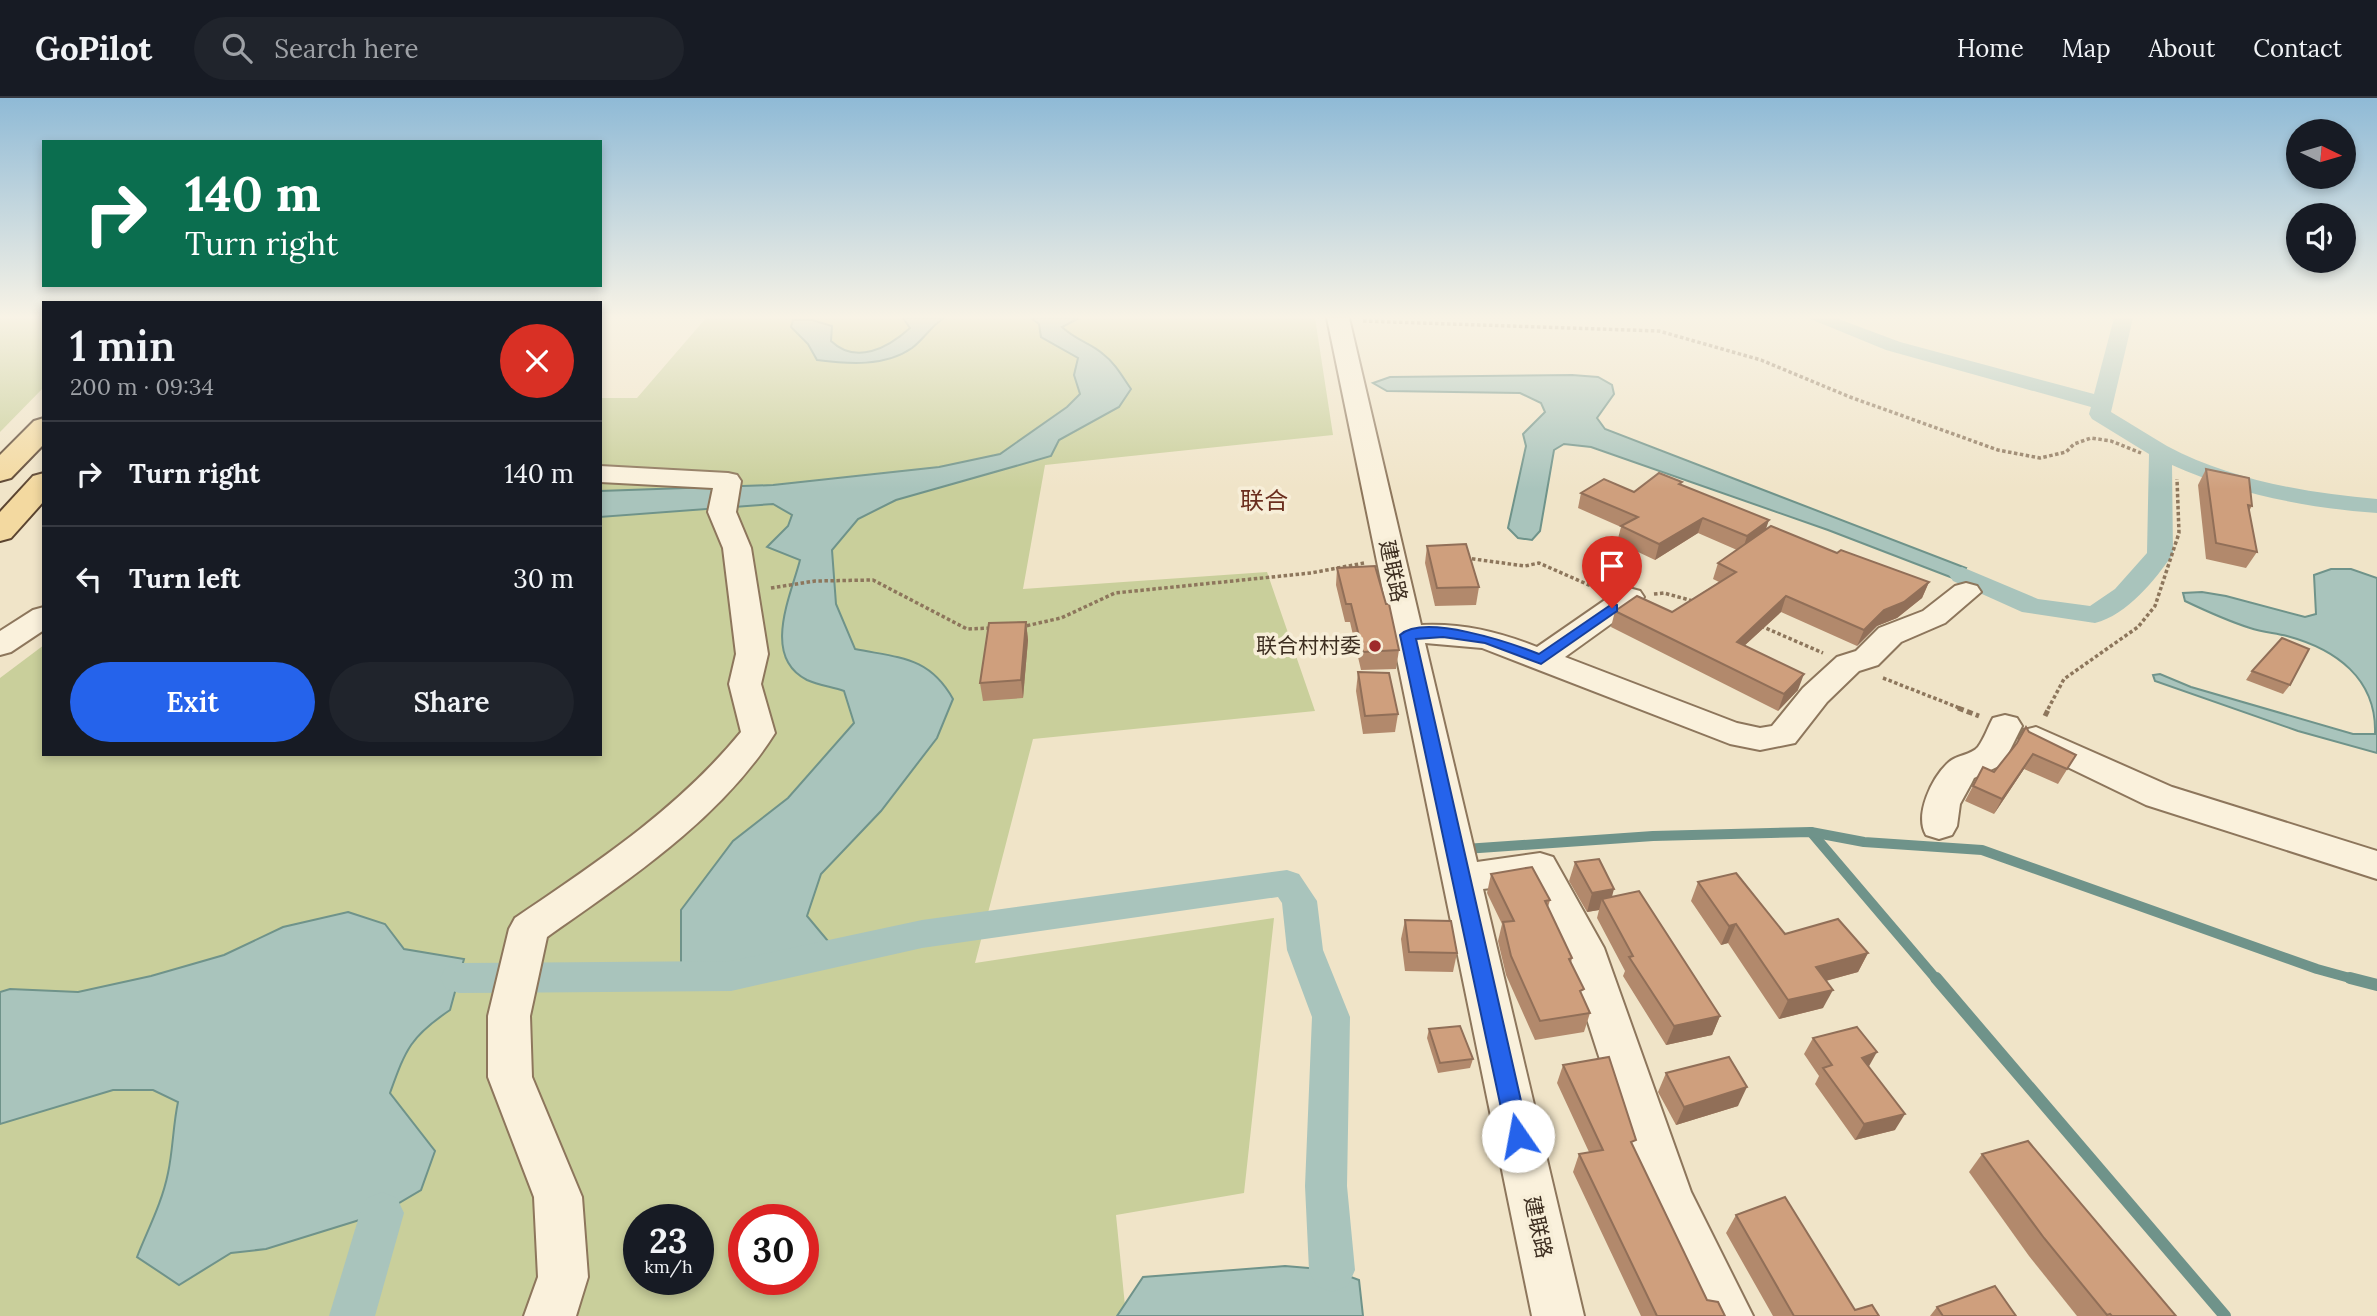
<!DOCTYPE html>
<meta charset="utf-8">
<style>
body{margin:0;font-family:Lora,"Noto Sans SC",serif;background:#20242c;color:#f1f3f6;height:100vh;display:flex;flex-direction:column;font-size:26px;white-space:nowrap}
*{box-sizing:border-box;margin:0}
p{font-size:23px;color:#9ea1a6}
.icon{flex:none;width:38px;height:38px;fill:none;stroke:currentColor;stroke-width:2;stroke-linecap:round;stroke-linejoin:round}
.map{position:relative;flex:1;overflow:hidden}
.sheet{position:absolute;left:42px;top:203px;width:560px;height:455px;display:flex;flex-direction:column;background:#171b24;border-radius:0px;box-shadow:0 4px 10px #0003}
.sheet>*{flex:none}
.hud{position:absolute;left:42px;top:42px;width:560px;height:147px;border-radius:0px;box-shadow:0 4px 10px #0003;background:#0b6e4f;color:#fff;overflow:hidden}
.needle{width:46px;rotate:95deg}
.tools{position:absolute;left:2286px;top:21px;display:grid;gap:14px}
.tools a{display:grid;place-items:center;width:70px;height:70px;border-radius:50%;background:#171b24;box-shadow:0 4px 10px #0003;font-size:35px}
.speed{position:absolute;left:623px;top:1106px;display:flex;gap:14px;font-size:35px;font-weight:700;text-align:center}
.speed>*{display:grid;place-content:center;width:91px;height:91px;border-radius:50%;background:#171b24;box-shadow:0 4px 10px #0003;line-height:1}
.speed small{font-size:18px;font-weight:400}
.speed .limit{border:10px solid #d22;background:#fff;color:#111}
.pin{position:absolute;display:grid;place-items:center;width:60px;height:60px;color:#fff;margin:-72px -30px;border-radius:50% 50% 50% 0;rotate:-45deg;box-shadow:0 0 7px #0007}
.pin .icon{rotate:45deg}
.me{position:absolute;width:77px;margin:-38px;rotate:348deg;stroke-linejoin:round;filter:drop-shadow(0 0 5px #0008)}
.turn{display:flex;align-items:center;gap:24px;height:147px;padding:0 28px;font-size:32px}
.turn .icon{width:91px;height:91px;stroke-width:2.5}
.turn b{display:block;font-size:49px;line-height:60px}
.round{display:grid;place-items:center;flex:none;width:74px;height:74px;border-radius:37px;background:#20242c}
.overview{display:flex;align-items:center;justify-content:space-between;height:119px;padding:0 28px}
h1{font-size:42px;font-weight:600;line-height:52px}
.button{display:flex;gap:14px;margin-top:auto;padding:14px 28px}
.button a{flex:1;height:80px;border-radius:42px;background:#2563eb;color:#fff;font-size:28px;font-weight:600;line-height:80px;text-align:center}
.button a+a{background:#20242c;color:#f1f3f6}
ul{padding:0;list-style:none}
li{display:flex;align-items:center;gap:21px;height:105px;padding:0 28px;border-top:2px solid #363941}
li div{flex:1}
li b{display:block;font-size:26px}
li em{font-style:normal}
header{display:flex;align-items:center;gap:42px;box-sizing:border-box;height:98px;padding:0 35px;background:#171b24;border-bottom:2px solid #363941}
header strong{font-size:33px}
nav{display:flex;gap:38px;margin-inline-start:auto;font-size:24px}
.search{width:490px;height:63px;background:#20242c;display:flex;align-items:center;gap:18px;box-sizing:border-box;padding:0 24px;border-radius:38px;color:#9ea1a6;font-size:26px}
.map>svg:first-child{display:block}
.green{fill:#c9cf9b;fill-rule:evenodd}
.water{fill:#a9c4bc;stroke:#6f938a;stroke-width:2}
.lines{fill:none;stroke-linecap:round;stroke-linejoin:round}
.stream-far1{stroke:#6f938a;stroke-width:10}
.stream{stroke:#6f938a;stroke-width:12}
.canal{fill:#a9c4bc;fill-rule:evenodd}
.minor-casing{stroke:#8d765c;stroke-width:4}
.major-casing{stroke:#5b4430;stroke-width:4}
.path-far1{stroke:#8d765c;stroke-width:3.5;stroke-dasharray:3.5 2.5;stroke-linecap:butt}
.path{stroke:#8d765c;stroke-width:5;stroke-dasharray:6 3.5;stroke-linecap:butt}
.minor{fill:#faf1dc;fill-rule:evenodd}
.major{fill:#f3d9a0;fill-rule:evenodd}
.wall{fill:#b2896c}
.shaded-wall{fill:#916f58}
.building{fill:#cf9f7d;stroke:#916f58;stroke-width:2}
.route{fill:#2563eb;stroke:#184099;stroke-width:2}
.poi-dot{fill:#9e2a2b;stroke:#f7eed8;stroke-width:2.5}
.labels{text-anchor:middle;stroke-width:7;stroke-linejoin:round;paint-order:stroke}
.street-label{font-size:21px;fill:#3d2e20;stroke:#f7eed8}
.poi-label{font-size:21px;fill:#3d2e20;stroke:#f7eed8;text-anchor:end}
.quarter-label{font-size:24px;fill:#6b2e1e;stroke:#f7eed8}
</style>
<header>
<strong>GoPilot</strong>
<div class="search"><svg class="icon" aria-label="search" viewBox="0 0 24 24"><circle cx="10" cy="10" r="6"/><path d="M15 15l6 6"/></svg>Search here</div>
<nav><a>Home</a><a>Map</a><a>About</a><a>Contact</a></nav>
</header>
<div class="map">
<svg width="2377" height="1218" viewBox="0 0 2377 1218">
<rect width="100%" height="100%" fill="#f0e4c8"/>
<g class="green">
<path d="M0,220H44V289L0,334Z"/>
<path d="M706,220H1315L1333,337L1045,367L1023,491L1267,474L1315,613L1033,641L975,865L1274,820L1244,1095L1116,1117L1126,1218H0V580L44,547V656H600V300H637ZM639,1122H698V1181H639ZM744,1122H803V1181H744Z"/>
</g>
<g class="water">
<path d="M903,220H944C931,228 924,241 912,250C885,269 848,266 817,262L808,246L791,229L793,222H812L832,228L831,243C856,267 888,250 910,230Z"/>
<path d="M1031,220H1079L1062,229C1077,243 1091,245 1103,256C1115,265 1122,278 1131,291L1119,309L1059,342L1051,358L896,402L858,421L832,452L836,506L855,551C899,560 929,558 953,601L937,640L881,713L821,776L807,818L838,855L681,878V812L733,743L788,700L854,625L844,593C832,589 818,587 807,582C761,559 791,497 800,462L767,449L788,428L792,417L773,406L600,419V393L773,387L939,369L1000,356L1067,309L1080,296L1074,277L1078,260L1041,239L1039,226Z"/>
<path d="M1572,277L1598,279L1612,287L1614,296L1597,320L1605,331L1966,470L1958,482L1828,432L1591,349L1564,346L1554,352L1540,433L1532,442L1518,440L1508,430L1526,348L1523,336L1545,314L1541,305L1520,295L1387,293L1373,285L1390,279Z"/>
<path d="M2331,471H2351L2377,480V655L2298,633L2155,583L2153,577L2160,576L2191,589L2353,636H2375C2377,580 2335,551 2287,538C2275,535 2262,534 2250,530C2228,523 2206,513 2185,503L2183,495L2202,494L2226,498L2305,519L2316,516L2314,477Z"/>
<path d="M348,814L385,826L404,851L464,861L450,912C410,939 406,951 390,995L435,1053L421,1092L382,1115L266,1151L231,1155L179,1187L137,1159C148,1131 162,1105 168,1075C173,1052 173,1027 178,1004L153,992H113L0,1026V894L10,891L78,894L151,878L224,857L283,829Z"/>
<path d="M1285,1168L1332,1172L1359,1182L1363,1218H1117L1143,1179Z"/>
</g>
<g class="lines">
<g class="stream-far1">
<path d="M1811,734L1937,882"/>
<path d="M1465,751L1653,738L1811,734L1864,744L1982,752L2317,871L2357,882"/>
</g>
<g class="stream">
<path d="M1936,880L2225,1218"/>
<path d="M2350,880L2377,887"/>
</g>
<g class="canal">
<path d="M1808,220H1836L1900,244L2094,296L2114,220H2133L2111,314C2130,325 2148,337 2167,348C2231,382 2306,395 2377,401V415C2307,410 2236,396 2172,367L2173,456C2155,482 2127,517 2095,525L2022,514L1953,483L1949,477L1953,471L1962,469L2038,501L2090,508L2115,491L2147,455L2149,356L2092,321L2089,316L2091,309L1886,252Z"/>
<path d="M1287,772L1299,776L1317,803L1323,852L1350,919L1347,1088L1355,1172L1348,1188L1332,1194L1316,1188L1309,1172L1305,1088L1312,919L1287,852L1282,805L1278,799L922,850L731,893L459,895L446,891L440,880L446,869L459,865L731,863L922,822Z"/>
<path d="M382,1094L397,1100L404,1115L375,1218H329L360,1115L367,1100Z"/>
</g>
<defs>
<g id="minor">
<path d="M1327,220H1349L1421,527C1463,525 1499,534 1537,549L1618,493L1629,490L1640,493L1644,499L1640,505L1565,559L1737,625L1760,630L1772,628L1803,590L1837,559L1856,553L1879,530L1923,513L1955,488L1966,485L1977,488L1981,494L1945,525L1901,544L1878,567L1859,573L1827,604L1795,645L1760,652L1730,646L1482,550L1425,545L1477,764L1540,755L1553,759L1604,850L1691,1094L1753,1218H1700L1645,1101L1564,850L1529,785L1483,791L1584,1218H1532Z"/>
<path d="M600,368L728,375L737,377L741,383L736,414L751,450L768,556L761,586L775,635C720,722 629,781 547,839L530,918L532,979L582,1099L588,1179L576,1218H524L538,1179L534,1099L488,979V918L509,831L515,820C596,765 678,711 741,634L729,586L736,556L723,450L708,414L713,390L600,384Z"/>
<path d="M44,509V532L11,554L0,557V533L33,512Z"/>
<path d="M2005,617L2017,620L2022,628L2003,666L1974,680L1971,686L1960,706L1957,728L1952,737L1939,741L1926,737C1914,717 1932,679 1949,664C1957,657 1971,657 1978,649C1984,641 1988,629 1993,620Z"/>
<path d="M2036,629L2172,689L2377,753V781L2146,707L2024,648L2019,640L2024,632Z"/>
</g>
<g id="major">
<path d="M44,320V346L11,380L0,383V357L34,323Z"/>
<path d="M44,375V403L11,440L0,443V414L33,378Z"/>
</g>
</defs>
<use href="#minor" class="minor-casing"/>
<use href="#major" class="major-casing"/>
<g class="path-far1">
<path d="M1363,223L1659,233L1761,262L1850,299L1998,352L2040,360L2066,354L2074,346L2091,340L2111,343L2141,355"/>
<path d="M1466,460L1525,468L1539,465L1598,491"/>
<path d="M771,490L815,483L873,482L967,531L994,530"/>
<path d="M1654,496L1664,495L1693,503"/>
<path d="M1761,528L1823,555"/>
<path d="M1021,529L1061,520L1115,495L1311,475L1364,465"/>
<path d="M1883,580L1962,611"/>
<path d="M2048,611L2064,581L2138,529L2155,508L2179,435L2177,381"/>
</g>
<g class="path">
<path d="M1958,610L1979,618"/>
<path d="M2045,618L2049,610"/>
</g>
<use href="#minor" class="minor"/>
<use href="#major" class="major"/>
</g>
<g class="wall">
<path d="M2206,371L2252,408L2249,413L2257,454L2246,470L2206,461L2198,387Z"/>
<path d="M1681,387L1765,432L1929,484L1922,500L1897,520L1877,528L1857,548L1781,514L1745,547L1798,592L1778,613L1611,529L1615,513L1672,514L1719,484L1713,481L1718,465L1737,452L1698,435L1655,462L1617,444L1621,429L1578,410L1581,395L1634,394Z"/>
<path d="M1427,448L1479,489L1476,507L1435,508L1425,465Z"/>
<path d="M1337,470L1399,552L1396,571L1361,572L1350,524H1345L1336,487Z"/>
<path d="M1026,524L1028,542L1023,600L983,603L980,585Z"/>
<path d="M2252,573L2290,587L2283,596L2246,582Z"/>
<path d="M1358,574L1398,616L1395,634L1363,636L1356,593Z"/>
<path d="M2029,634L2076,657L2058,686L2024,671L1994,716L1965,703L1983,669L1994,674Z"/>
<path d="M1575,764L1612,798L1720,918L1712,937L1666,947L1623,878L1625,873L1597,820L1599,812L1587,814L1569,783Z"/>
<path d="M1491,776L1550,802L1548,809L1572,860L1571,865L1582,898L1590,915L1584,934L1535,942L1506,877L1498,843L1502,826L1487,795Z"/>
<path d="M1698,784L1785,836L1868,855L1858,874L1826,883L1823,910L1779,921L1728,845L1721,847L1691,803Z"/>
<path d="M1405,822L1457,855L1453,874L1405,873L1401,841Z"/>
<path d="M1429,931L1473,961L1470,970L1438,975L1427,940Z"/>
<path d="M1813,940L1869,969L1895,1032L1855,1042L1815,986L1819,978L1804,956Z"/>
<path d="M1563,967L1633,1049L1707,1202L1725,1218H1641L1573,1074L1579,1056L1589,1054L1557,985Z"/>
<path d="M1666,975L1738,1008L1676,1027L1658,994Z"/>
<path d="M1982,1056L2176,1218H2077L2029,1158L1969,1074Z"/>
<path d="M1736,1117L1855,1212L1879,1218H1773L1726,1135Z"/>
<path d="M1937,1209L2016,1218H1930Z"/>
</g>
<g class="shaded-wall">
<path d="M1703,420L1698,435L1655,462L1659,446Z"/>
<path d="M1769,422L1764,437L1742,454L1747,438Z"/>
<path d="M1929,484L1922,500L1897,520L1877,528L1857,548L1864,532L1884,512Z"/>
<path d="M1786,498L1781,514L1731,560L1737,544Z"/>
<path d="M1026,524L1028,542L1023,600L1021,582Z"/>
<path d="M1804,576L1798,592L1778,613L1784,596Z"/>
<path d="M2033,656L2024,671L1994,716L2002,701Z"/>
<path d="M1614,791L1609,810L1602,801L1599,812L1587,814L1592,795Z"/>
<path d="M1736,826L1728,845L1721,847L1729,828Z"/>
<path d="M1868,855L1858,874L1806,888L1816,869Z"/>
<path d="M1833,892L1823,910L1779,921L1788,902Z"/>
<path d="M1720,918L1712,937L1666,947L1674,928Z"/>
<path d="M1877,954L1868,970L1862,960Z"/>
<path d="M1747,989L1738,1008L1676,1027L1684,1009Z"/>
<path d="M1905,1016L1895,1032L1855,1042L1864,1026Z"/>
</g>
<g class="building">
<path d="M2206,371L2249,380L2252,408L2248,407L2257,454L2216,445Z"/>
<path d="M1659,375L1682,384L1679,386L1769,422L1747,438L1703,420L1659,446L1621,428L1638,419L1581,395L1604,381L1634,394Z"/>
<path d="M1771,428L1837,455L1841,452L1929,484L1904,504L1884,512L1864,532L1786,498L1737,544L1804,576L1784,596L1615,513L1637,498L1672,514L1736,474L1718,465Z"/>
<path d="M1466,446L1479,489L1437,490L1427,448Z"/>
<path d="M1375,468L1386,506H1389L1399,552L1363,554L1351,506H1346L1337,470Z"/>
<path d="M1026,524L1021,582L980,585L989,525Z"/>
<path d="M2282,540L2309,551L2290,587L2252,573Z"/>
<path d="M1358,574L1389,575L1398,616L1365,618Z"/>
<path d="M2026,629L2029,634L2076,657L2067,671L2033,656L2002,701L1973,688L1983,669L1994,674L2017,645Z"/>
<path d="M1599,761L1614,791L1592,795L1575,764Z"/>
<path d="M1532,769L1550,802L1545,803L1572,860L1569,861L1584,891L1580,893L1590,915L1540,923L1511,858L1503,824L1514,823L1491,776Z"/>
<path d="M1736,775L1785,836L1838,821L1868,855L1816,869L1833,892L1788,902L1736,826L1729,828L1698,784Z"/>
<path d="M1639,793L1720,918L1674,928L1629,859L1633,858L1602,801Z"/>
<path d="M1405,822L1451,823L1457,855L1409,854Z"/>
<path d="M1460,928L1473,961L1440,965L1429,931Z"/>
<path d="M1857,929L1877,954L1862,960L1905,1016L1864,1026L1823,970L1832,967L1813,940Z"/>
<path d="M1609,959L1636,1042L1631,1044L1707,1202L1718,1204L1725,1218H1657L1579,1056L1603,1052L1563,967Z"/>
<path d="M1729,959L1747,989L1684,1009L1666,975Z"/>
<path d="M2028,1043L2176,1218H2112L2110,1216L2107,1217L2044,1140L1982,1056Z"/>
<path d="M1785,1099L1855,1212L1872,1207L1879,1218H1794L1736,1117Z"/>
<path d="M1995,1188L2016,1218H1943L1937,1209Z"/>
</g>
<linearGradient id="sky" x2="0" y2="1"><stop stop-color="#8fbad6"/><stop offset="0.56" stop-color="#f8f3e6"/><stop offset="1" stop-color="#f8f3e6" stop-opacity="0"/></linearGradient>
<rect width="2377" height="391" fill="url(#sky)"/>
<path class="route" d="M1612,506L1617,507V513L1541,566L1485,545L1443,539L1416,541L1529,1038L1526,1045L1518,1048L1510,1045L1507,1038L1400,537C1424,515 1511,545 1539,556Z"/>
<circle class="poi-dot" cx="1375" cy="548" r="7"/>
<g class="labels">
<g class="street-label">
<text transform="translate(1393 473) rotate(78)" y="7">建联路</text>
<text transform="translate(1538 1129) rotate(78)" y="7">建联路</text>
</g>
<g class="poi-label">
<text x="1361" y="555">联合村村委</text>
</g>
<g class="quarter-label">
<text x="1264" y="411">联合</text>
</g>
</g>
</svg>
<div class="tools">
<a><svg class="needle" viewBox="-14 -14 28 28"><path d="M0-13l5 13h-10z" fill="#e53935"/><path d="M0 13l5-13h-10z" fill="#9ea1a6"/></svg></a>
<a><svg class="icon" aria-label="sound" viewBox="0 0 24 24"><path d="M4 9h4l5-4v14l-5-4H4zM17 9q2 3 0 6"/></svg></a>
</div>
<div class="speed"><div>23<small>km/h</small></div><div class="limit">30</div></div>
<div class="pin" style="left:1612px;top:510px;background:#d93025"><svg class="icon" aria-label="arrive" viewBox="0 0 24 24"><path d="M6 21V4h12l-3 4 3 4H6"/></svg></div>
<svg class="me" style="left:1518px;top:1038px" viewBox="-20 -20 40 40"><circle r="19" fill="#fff"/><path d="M0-13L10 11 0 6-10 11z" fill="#2563eb"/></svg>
<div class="hud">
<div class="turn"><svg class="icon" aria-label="right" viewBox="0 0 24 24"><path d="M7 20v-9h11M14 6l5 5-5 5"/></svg><div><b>140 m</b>Turn right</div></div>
</div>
<section class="sheet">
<div class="overview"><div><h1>1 min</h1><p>200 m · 09:34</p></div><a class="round" style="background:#d93025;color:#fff"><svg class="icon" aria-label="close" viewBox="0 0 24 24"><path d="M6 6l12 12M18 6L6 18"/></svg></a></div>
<ul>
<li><svg class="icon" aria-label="right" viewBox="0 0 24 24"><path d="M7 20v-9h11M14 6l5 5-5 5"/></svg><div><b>Turn right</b></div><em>140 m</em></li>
<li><svg class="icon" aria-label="left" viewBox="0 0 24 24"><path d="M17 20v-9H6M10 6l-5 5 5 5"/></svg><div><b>Turn left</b></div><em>30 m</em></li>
</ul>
<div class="button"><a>Exit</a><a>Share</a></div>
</section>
</div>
